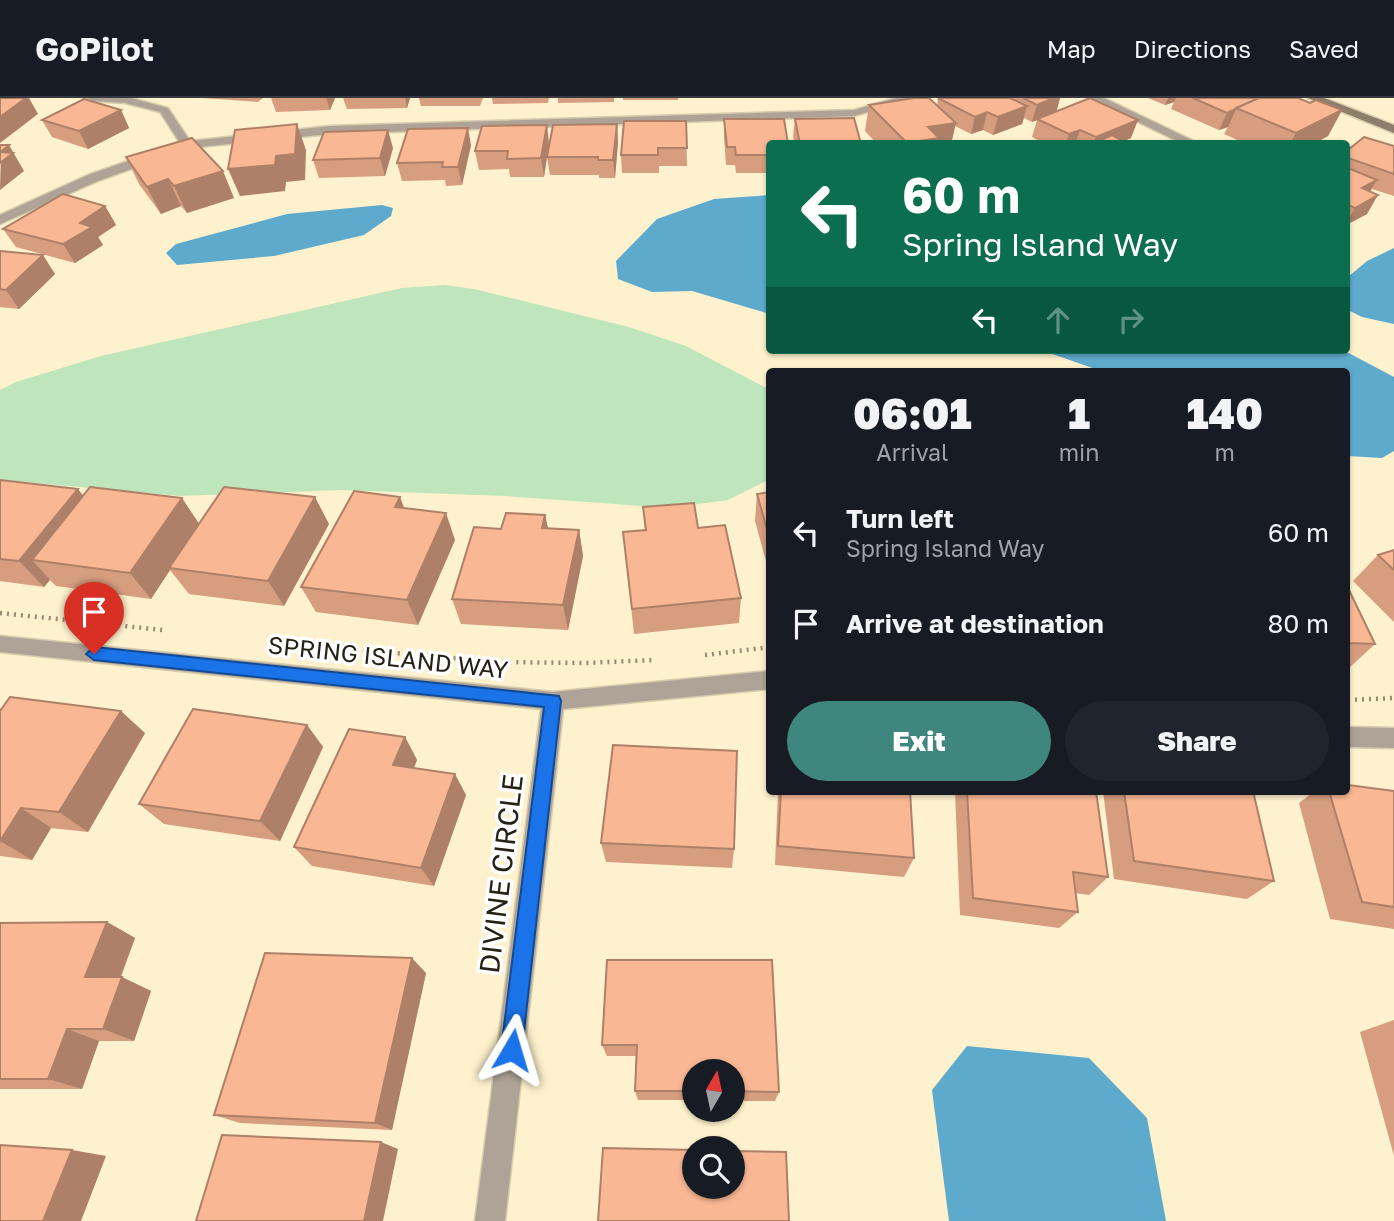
<!DOCTYPE html>
<style>
body{margin:0;font-family:"Golos Text",sans-serif;background:#20242c;color:#f1f3f6;height:100vh;display:flex;flex-direction:column;font-size:26px;white-space:nowrap}
*{box-sizing:border-box;margin:0}
p{font-size:23px;color:#9ea1a6}
.icon{flex:none;width:38px;height:38px;fill:none;stroke:currentColor;stroke-width:2;stroke-linecap:round;stroke-linejoin:round}
.map{position:relative;flex:1;overflow:hidden}
.panel{position:absolute;left:766px;top:270px;width:584px;height:427px;display:flex;flex-direction:column;background:#171b24;border-radius:7px;box-shadow:0 2px 5px #0004}
.panel>*{flex:none}
.top-card{position:absolute;left:766px;top:42px;width:584px;height:214px;border-radius:7px;box-shadow:0 2px 5px #0004;background:#0b6e4f;color:#fff;overflow:hidden}
.needle{width:46px;rotate:9deg}
.buttons{position:absolute;left:682px;top:961px;display:grid;gap:14px}
.buttons a{display:grid;place-items:center;width:63px;height:63px;border-radius:50%;background:#171b24;box-shadow:0 2px 5px #0004;font-size:35px}
.pin{position:absolute;display:grid;place-items:center;width:60px;height:60px;color:#fff;margin:-72px -30px;border-radius:50% 50% 50% 0;rotate:-45deg;box-shadow:0 0 7px #0007}
.pin .icon{rotate:45deg}
.me{position:absolute;width:77px;margin:-38px;rotate:7deg;stroke-linejoin:round;filter:drop-shadow(0 0 5px #0008)}
.turn{display:flex;align-items:center;gap:24px;height:147px;padding:0 21px;font-size:32px}
.turn .icon{width:91px;height:91px;stroke-width:2.5}
.turn b{display:block;font-size:49px;line-height:60px}
.lanes{display:flex;align-items:center;height:66px;padding:0 21px;background:#0003;justify-content:center;gap:35px;direction:ltr}
.lanes .off{opacity:.35}
.eta{display:flex;justify-content:space-evenly;align-items:center;height:119px;text-align:center}
.eta b{font-size:42px;font-weight:800;line-height:49px}
.cta{display:flex;gap:14px;margin-top:auto;padding:14px 21px}
.cta a{flex:1;height:80px;border-radius:42px;background:#3f867f;color:#fff;font-size:28px;font-weight:800;line-height:80px;text-align:center}
.cta a+a{background:#20242c;color:#f1f3f6}
ul{padding:0;list-style:none}
li{display:flex;align-items:center;gap:21px;height:91px;padding:0 21px}
li div{flex:1}
li b{display:block;font-size:26px}
li em{font-style:normal}
header{display:flex;align-items:center;gap:42px;box-sizing:border-box;height:98px;padding:0 35px;background:#171b24;border-bottom:2px solid #363941}
header strong{font-size:33px}
nav{display:flex;gap:38px;margin-inline-start:auto;font-size:24px}
.map>svg:first-child{display:block}
.green{fill:#bee5bb}
.water{fill:#5eaacd}
.lines{fill:none;stroke-linecap:round;stroke-linejoin:round}
.street-casing{stroke:#d7ccac;stroke-width:3}
.secondary-casing{stroke:#d7ccac;stroke-width:3}
.path{stroke:#948b72;stroke-width:4.5;stroke-dasharray:2 5;stroke-linecap:butt}
.street{fill:#afa397;fill-rule:evenodd}
.secondary{fill:#8f7d6c;fill-rule:evenodd}
.wall{fill:#d69d7f}
.shaded-wall{fill:#ae8068}
.building{fill:#f9b794;stroke:#ae8068;stroke-width:2}
.route{fill:#1a73e8;stroke:#114b97;stroke-width:2}
.labels{text-anchor:middle;stroke-width:7;stroke-linejoin:round;paint-order:stroke}
.street-label{font-size:24px;fill:#262114;stroke:#fff}
.near-street-label{font-size:28px;fill:#262114;stroke:#fff}
</style>
<header>
<strong>GoPilot</strong>
<nav><a>Map</a><a>Directions</a><a>Saved</a></nav>
</header>
<div class="map">
<svg width="1394" height="1123" viewBox="0 0 1394 1123">
<rect width="100%" height="100%" fill="#fef1cd"/>
<path class="green" d="M445,187L474,191L629,229L686,248L770,292V381L728,402L669,410L505,398L342,392L180,398L0,382V292L16,284L101,258L402,190Z"/>
<g class="water">
<path d="M770,97V216L692,193L652,194L618,181L616,163L657,121L714,101Z"/>
<path d="M382,107L393,110L391,118L364,137L274,158L177,167L166,155L176,146L287,116Z"/>
<path d="M1394,150V226L1362,219L1348,212V179L1367,163Z"/>
<path d="M1041,252H1343L1394,279V353L1382,360L1348,358V273H1101Z"/>
<path d="M967,948L1089,960L1147,1020L1166,1123H949L932,992Z"/>
</g>
<g class="lines">
<defs>
<g id="street">
<path d="M87,0H131L168,10L190,43L330,28L854,12L896,0H915L854,18L330,36L189,50L98,83L0,126V117L88,77L180,45L160,14L125,5L93,3Z"/>
<path d="M1089,0H1104L1200,46H1183Z"/>
<path d="M0,538L553,594L770,573V591L563,611L505,1123H475L541,611L0,554Z"/>
<path d="M1348,629L1394,630V650L1348,649Z"/>
</g>
<path id="secondary" d="M1308,0H1324L1394,27V35Z"/>
</defs>
<use href="#street" class="street-casing"/>
<use href="#secondary" class="secondary-casing"/>
<g class="path">
<path d="M0,515L162,532"/>
<path d="M335,550L500,564L585,565L654,562"/>
<path d="M705,557L770,549"/>
<path d="M1348,602L1394,600"/>
</g>
<use href="#street" class="street"/>
<use href="#secondary" class="secondary"/>
</g>
<g class="wall">
<path d="M202,0H263L258,4Z"/>
<path d="M271,0H335L330,12L276,14Z"/>
<path d="M343,0H410L407,10L347,11Z"/>
<path d="M419,0H483L480,8H421Z"/>
<path d="M492,0H549L548,5L493,6Z"/>
<path d="M558,0H614V4L558,5Z"/>
<rect x="623" y="0" width="55" height="2"/>
<path d="M938,0H1060L1056,14L1131,40L1123,43L1129,46H1045L1032,39L1037,22L1032,24L1024,20L1022,26L993,37L983,32L971,36L955,28L951,46H877L865,33L869,7L937,8Z"/>
<path d="M1148,0H1298L1310,5L1342,12L1328,38L1313,46H1246L1224,36L1228,29L1219,32L1171,11L1174,4L1165,7Z"/>
<path d="M121,12L129,30L88,51L52,39L42,22Z"/>
<path d="M724,21L770,46V75H736L735,67H726L724,39Z"/>
<path d="M795,21L861,46H795L793,38Z"/>
<path d="M686,23L687,68H659V75H622L621,57Z"/>
<path d="M617,26L618,44L615,80H599V77H550L547,59Z"/>
<path d="M549,45L544,79H510L509,71L479,72L475,53Z"/>
<path d="M471,47L462,87L446,88L445,82L402,83L397,65Z"/>
<path d="M1394,48V98L1372,91L1370,94L1367,116L1348,126V52Z"/>
<path d="M393,50L385,78L319,80L313,62Z"/>
<path d="M126,59L234,100L187,115L181,108L161,116L139,86Z"/>
<path d="M105,108L116,127L98,139L103,147L75,165L16,149L3,131Z"/>
<path d="M0,153L55,176L19,211L0,209Z"/>
<path d="M0,382L83,398L199,425L329,426L284,508L189,496L170,472L151,501L56,488L50,482L44,489L0,483Z"/>
<path d="M770,394V478L755,423L757,396Z"/>
<path d="M643,409L698,430L741,500L739,525L634,536L623,434L645,432Z"/>
<path d="M405,410L455,442L418,527L316,514L301,489Z"/>
<path d="M545,417L548,430L579,432L583,458L568,532L461,526L452,501L501,431Z"/>
<path d="M1394,452V524L1353,483L1378,457Z"/>
<path d="M1348,490L1375,546L1348,571Z"/>
<path d="M0,613L145,635L88,734L51,730L32,762L0,758Z"/>
<path d="M307,627L323,649L280,743L164,726L139,706Z"/>
<path d="M405,639L417,662L414,670L466,697L434,788L312,768L294,749Z"/>
<path d="M778,693H910L914,760L904,779L775,767Z"/>
<path d="M955,693H1096L1108,779L1089,797L1075,795L1078,814L1059,830L960,817Z"/>
<path d="M1103,693H1253L1274,783L1247,801L1114,781Z"/>
<path d="M1315,693H1394V831L1330,821L1299,705Z"/>
<path d="M601,745L734,751L732,770L606,764Z"/>
<path d="M107,824L135,840L121,879L151,893L134,943H99L82,991H0V825Z"/>
<path d="M607,862L779,994L775,1003H733V973H695V1002H638L635,993L636,958H607L602,947Z"/>
<path d="M426,875L392,1032L240,1025L214,1017Z"/>
<path d="M1394,922V1058L1360,934Z"/>
</g>
<g class="shaded-wall">
<path d="M26,0H29L38,16L0,45V19Z"/>
<path d="M326,0H335L330,12Z"/>
<path d="M405,0H410L407,10Z"/>
<path d="M1046,0H1060L1056,15L1032,24L1037,7Z"/>
<path d="M1168,0H1176L1174,4L1165,7Z"/>
<path d="M1027,8L1022,26L993,37L998,19Z"/>
<path d="M1236,11L1228,29L1219,32L1227,15Z"/>
<path d="M121,12L129,30L88,51L79,33Z"/>
<path d="M1342,12L1328,38L1313,46H1290L1296,35Z"/>
<path d="M987,14L983,32L971,36L975,19Z"/>
<path d="M1138,22L1131,40L1117,46H1093L1096,39Z"/>
<path d="M956,25L951,46H907L928,29Z"/>
<path d="M297,26L306,52L305,82L286,84L285,93L240,98L228,71L276,58Z"/>
<path d="M617,26L618,44L615,80L613,62Z"/>
<path d="M547,27L549,45L544,79L541,60Z"/>
<path d="M468,30L471,47L462,87L458,69Z"/>
<path d="M388,32L393,50L385,78L380,60Z"/>
<path d="M1080,32L1075,46H1066L1069,36Z"/>
<path d="M9,47L24,73L0,92L1,54Z"/>
<path d="M223,73L234,100L187,115L174,88Z"/>
<path d="M168,81L181,108L161,116L147,89Z"/>
<path d="M1377,82L1365,101L1362,90Z"/>
<path d="M1378,97L1367,116L1348,126V122L1355,110Z"/>
<path d="M105,108L116,127L98,139L103,147L75,165L63,146L80,125Z"/>
<path d="M43,157L55,176L19,211L6,192Z"/>
<path d="M78,391L99,418L32,462L50,482L44,489L19,463Z"/>
<path d="M315,399L329,426L284,508L268,483Z"/>
<path d="M400,399L410,425L395,409Z"/>
<path d="M182,400L200,427L169,470L170,472L151,501L130,475Z"/>
<path d="M446,415L455,442L418,527L407,502Z"/>
<path d="M545,417L551,444L542,430Z"/>
<path d="M579,432L583,458L568,532L563,507Z"/>
<path d="M121,613L145,635L88,734L59,714Z"/>
<path d="M307,627L323,649L280,743L260,723Z"/>
<path d="M405,639L417,662L406,688L393,667Z"/>
<path d="M455,676L466,697L434,788L421,770Z"/>
<path d="M21,710L51,730L32,762L0,743Z"/>
<path d="M107,824L135,840L115,893L85,879Z"/>
<path d="M412,860L426,875L392,1032L375,1025Z"/>
<path d="M122,879L151,893L134,943L103,931Z"/>
<path d="M67,931L99,943L82,991L48,981Z"/>
<path d="M381,1044L398,1051L383,1123H364Z"/>
<path d="M72,1052L106,1058L81,1123H43Z"/>
</g>
<g class="building">
<path d="M0,0H26L0,19Z"/>
<path d="M914,0H929L956,25L928,29L939,40L907,45L869,7Z"/>
<path d="M938,0H1010L1027,8L998,19L987,14L975,19Z"/>
<path d="M1023,0H1054L1037,7Z"/>
<path d="M1090,0L1138,22L1096,39L1080,32L1069,36L1037,21Z"/>
<path d="M1193,0H1259L1227,15Z"/>
<path d="M1259,0H1298L1310,5L1316,2L1342,12L1296,35L1236,10Z"/>
<path d="M84,1L121,12L79,33L42,22Z"/>
<path d="M854,20L861,46H800L795,21Z"/>
<path d="M724,21H784L788,46H770V57H736L735,49H727Z"/>
<path d="M624,23H686L687,50H658V57H621Z"/>
<path d="M297,26L295,56L276,58L275,67L228,71L235,32Z"/>
<path d="M617,26L613,62H598V59H547L553,27Z"/>
<path d="M547,27L541,60L507,61L508,53H475L482,28Z"/>
<path d="M468,30L458,69H442L443,64L397,65L408,31Z"/>
<path d="M388,32L380,60L313,62L324,34Z"/>
<path d="M1112,37L1129,46H1092Z"/>
<path d="M1364,39L1394,48V76L1348,60V52Z"/>
<path d="M192,40L223,73L174,88L168,81L147,89L126,59Z"/>
<path d="M0,47H9L1,54L13,55L0,65Z"/>
<path d="M1348,70L1377,82L1362,90L1378,97L1355,110L1348,107Z"/>
<path d="M63,96L105,108L80,125L92,129L63,146L3,131Z"/>
<path d="M0,153L43,157L6,192L0,191Z"/>
<path d="M0,382L78,391L19,463L0,461Z"/>
<path d="M90,389L182,400L130,475L32,462Z"/>
<path d="M224,389L315,399L268,483L169,470Z"/>
<path d="M354,393L400,399L395,409L446,415L407,502L301,489Z"/>
<path d="M770,394V442L757,396Z"/>
<path d="M694,405L698,430L725,427L741,500L632,511L623,434L646,432L643,409Z"/>
<path d="M506,415L545,417L542,430L579,432L563,507L452,501L474,429L501,431Z"/>
<path d="M1394,452V472L1378,457Z"/>
<path d="M1348,490L1375,546L1348,545Z"/>
<path d="M10,599L121,613L59,714L21,710L0,743V613Z"/>
<path d="M193,611L307,627L260,723L139,706Z"/>
<path d="M349,631L405,639L393,667L455,676L421,770L294,749Z"/>
<path d="M613,647L737,653L734,751L601,745Z"/>
<path d="M1348,687L1394,693V809L1362,804L1329,693H1348Z"/>
<path d="M781,693H910L914,760L778,748Z"/>
<path d="M967,693H1096L1108,779L1073,774L1078,814L973,800Z"/>
<path d="M1124,693H1253L1274,783L1134,763Z"/>
<path d="M107,824L85,879H122L103,931H67L48,981H0V825Z"/>
<path d="M265,855L412,860L375,1025L214,1017Z"/>
<path d="M607,862H772L779,994L733,993V973H695V993H635L637,947H602Z"/>
<path d="M222,1037L381,1044L364,1123H196Z"/>
<path d="M0,1047L72,1052L43,1123H0Z"/>
<path d="M603,1050L695,1052V1088H733V1053L786,1054L789,1123H598Z"/>
</g>
<path class="route" d="M94,549L559,598L561,603L522,952L519,959L512,962L504,959L501,952L544,609L94,562L86,556Z"/>
<g class="labels">
<g class="street-label">
<text transform="translate(388 560) rotate(6)" y="8">SPRING ISLAND WAY</text>
</g>
<g class="near-street-label">
<text transform="translate(501 776) rotate(-83)" y="10">DIVINE CIRCLE</text>
</g>
</g>
</svg>
<div class="buttons">
<a><svg class="needle" viewBox="-14 -14 28 28"><path d="M0-13l5 13h-10z" fill="#e53935"/><path d="M0 13l5-13h-10z" fill="#9ea1a6"/></svg></a>
<a><svg class="icon" aria-label="search" viewBox="0 0 24 24"><circle cx="10" cy="10" r="6"/><path d="M15 15l6 6"/></svg></a>
</div>
<div class="pin" style="left:94px;top:556px;background:#d93025"><svg class="icon" aria-label="arrive" viewBox="0 0 24 24"><path d="M6 21V4h12l-3 4 3 4H6"/></svg></div>
<svg class="me" style="left:512px;top:952px" viewBox="-20 -20 40 40"><path d="M0-17L14 15 0 8-14 15z" fill="#1a73e8" stroke="#fff" stroke-width="4"/></svg>
<div class="top-card">
<div class="turn"><svg class="icon" aria-label="left" viewBox="0 0 24 24"><path d="M17 20v-9H6M10 6l-5 5 5 5"/></svg><div><b>60 m</b>Spring Island Way</div></div>
<div class="lanes"><svg class="icon" aria-label="left" viewBox="0 0 24 24"><path d="M17 20v-9H6M10 6l-5 5 5 5"/></svg><svg class="icon off" aria-label="ahead" viewBox="0 0 24 24"><path d="M12 20V5M6 11l6-6 6 6"/></svg><svg class="icon off" aria-label="right" viewBox="0 0 24 24"><path d="M7 20v-9h11M14 6l5 5-5 5"/></svg></div>
</div>
<section class="panel">
<div class="eta">
<div><b>06:01</b><p>Arrival</p></div>
<div><b>1</b><p>min</p></div>
<div><b>140</b><p>m</p></div>
</div>
<ul>
<li><svg class="icon" aria-label="left" viewBox="0 0 24 24"><path d="M17 20v-9H6M10 6l-5 5 5 5"/></svg><div><b>Turn left</b><p>Spring Island Way</p></div><em>60 m</em></li>
<li><svg class="icon" aria-label="arrive" viewBox="0 0 24 24"><path d="M6 21V4h12l-3 4 3 4H6"/></svg><div><b>Arrive at destination</b></div><em>80 m</em></li>
</ul>
<div class="cta"><a>Exit</a><a>Share</a></div>
</section>
</div>
